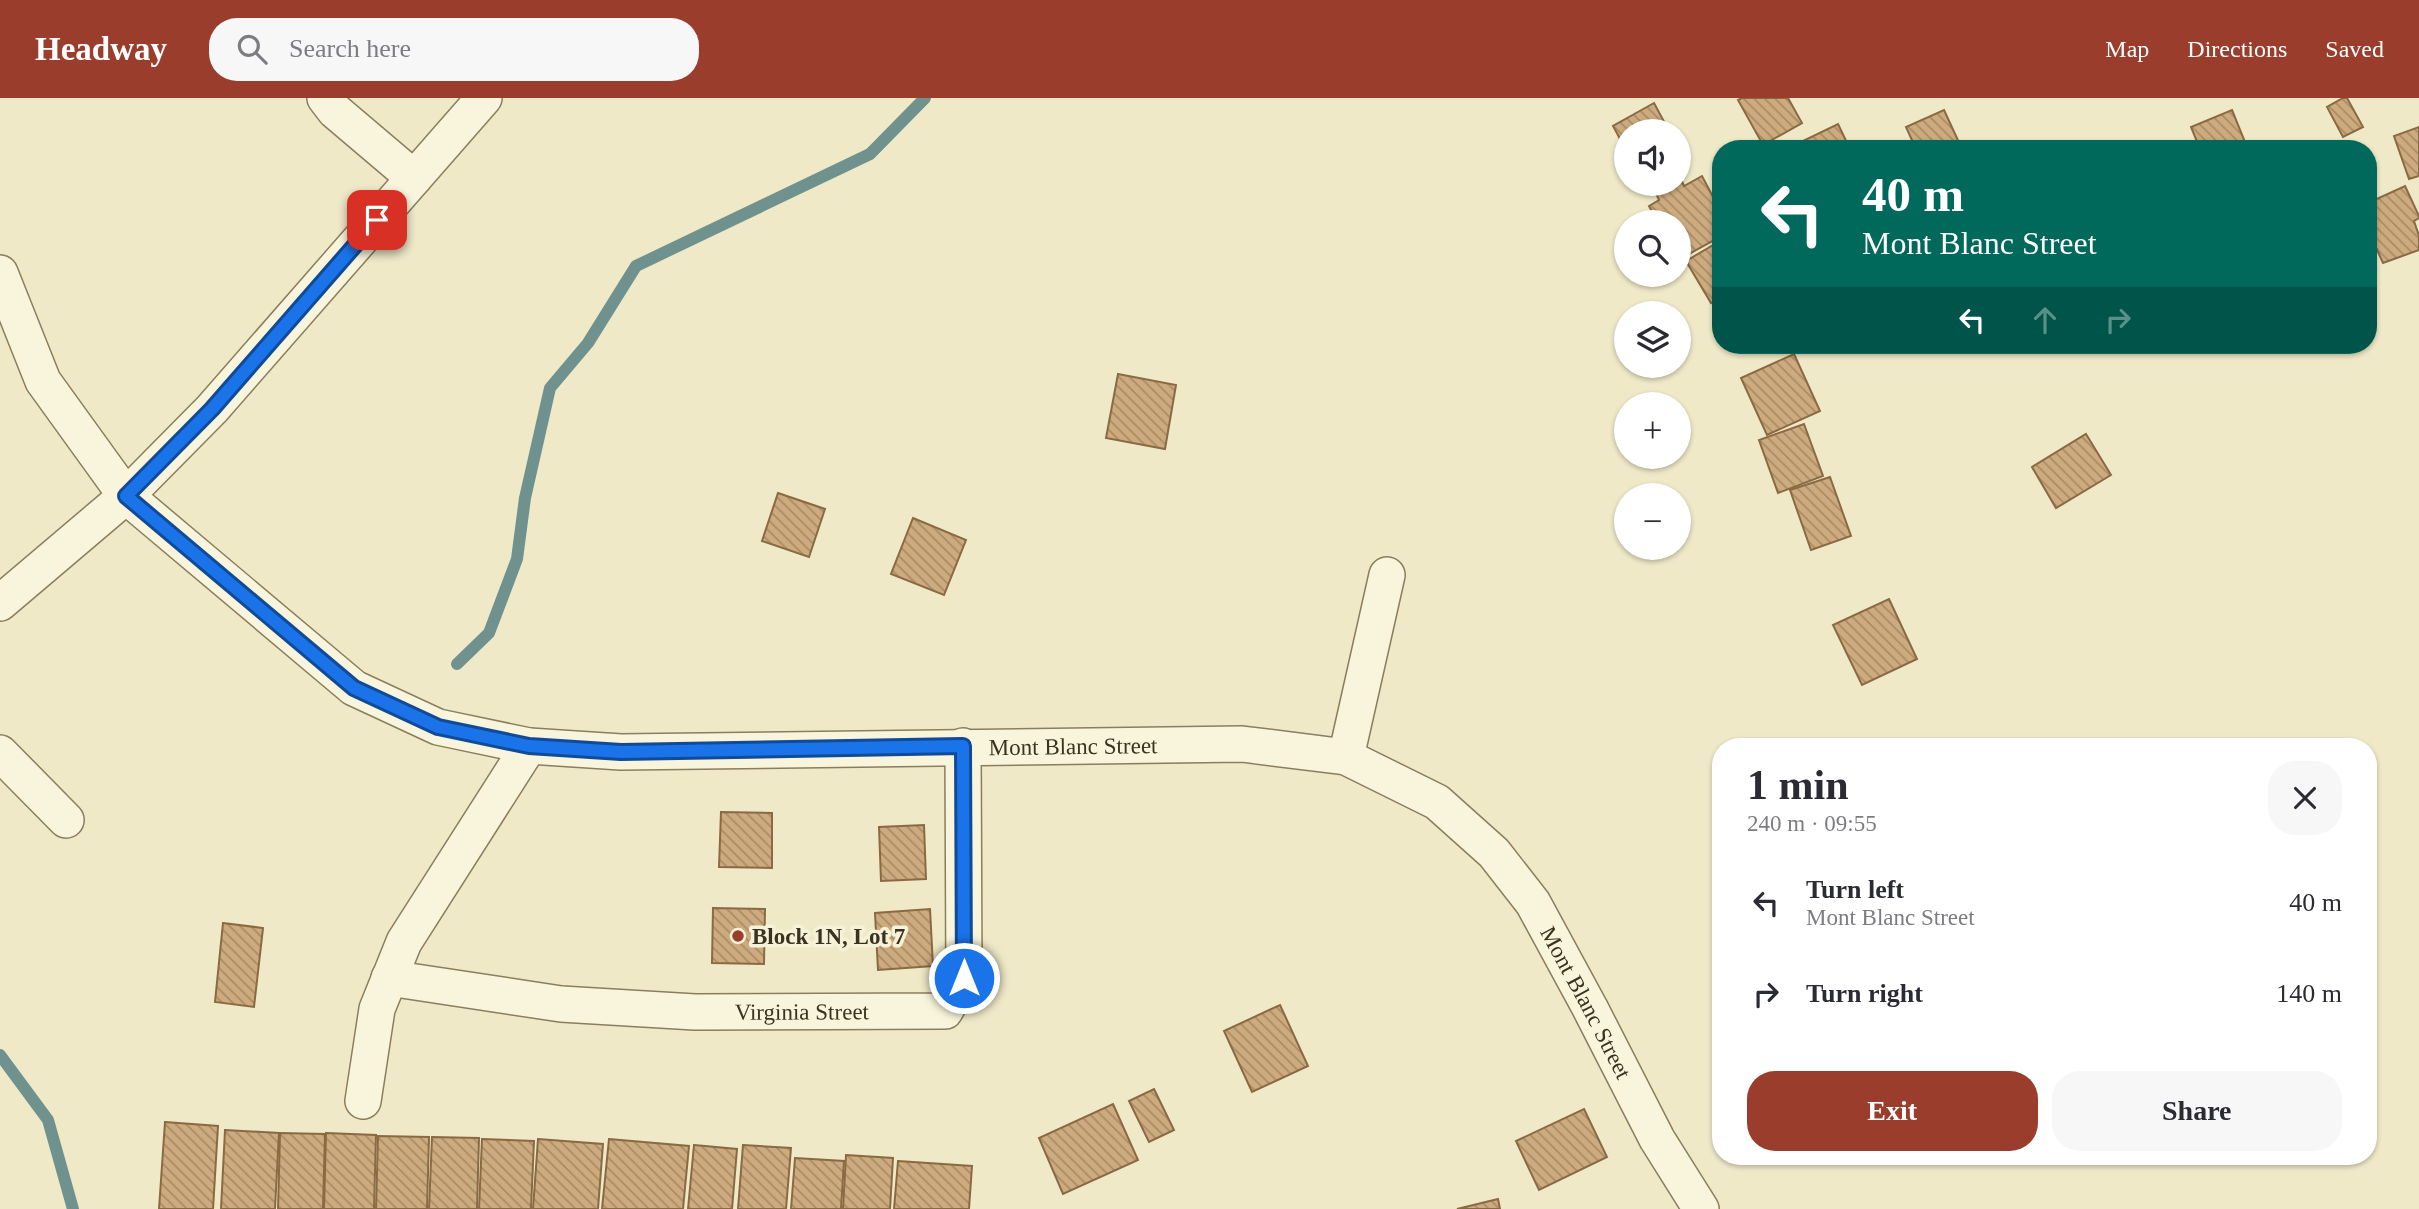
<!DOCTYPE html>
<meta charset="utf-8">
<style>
body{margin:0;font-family:"Times New Roman",serif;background:#f7f7f7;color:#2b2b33;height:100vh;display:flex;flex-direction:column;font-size:26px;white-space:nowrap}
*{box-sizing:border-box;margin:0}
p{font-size:23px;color:#7c7c81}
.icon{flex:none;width:38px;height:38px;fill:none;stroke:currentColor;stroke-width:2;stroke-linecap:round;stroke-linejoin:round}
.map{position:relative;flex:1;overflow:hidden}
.sheet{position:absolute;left:1712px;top:640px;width:665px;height:427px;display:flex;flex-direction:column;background:#fff;border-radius:28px;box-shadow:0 2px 5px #0004}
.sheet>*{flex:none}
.guide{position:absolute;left:1712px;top:42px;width:665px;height:214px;border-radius:28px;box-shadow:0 2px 5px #0004;background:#00695c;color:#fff;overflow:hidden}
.tools{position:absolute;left:1614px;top:21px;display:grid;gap:14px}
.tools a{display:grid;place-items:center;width:77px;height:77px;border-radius:50%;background:#fff;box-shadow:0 2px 5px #0004;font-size:35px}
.pin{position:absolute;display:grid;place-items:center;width:60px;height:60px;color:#fff;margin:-30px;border-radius:14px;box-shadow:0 4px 10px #0006}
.me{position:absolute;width:77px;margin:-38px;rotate:0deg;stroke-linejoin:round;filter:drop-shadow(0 0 5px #0008)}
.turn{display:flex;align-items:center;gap:24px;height:147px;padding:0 35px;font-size:32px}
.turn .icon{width:91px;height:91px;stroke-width:2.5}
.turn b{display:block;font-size:49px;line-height:60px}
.lanes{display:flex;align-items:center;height:66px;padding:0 35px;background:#0003;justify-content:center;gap:35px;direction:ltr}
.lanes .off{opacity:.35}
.round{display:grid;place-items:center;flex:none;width:74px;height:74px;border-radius:28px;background:#f7f7f7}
.headline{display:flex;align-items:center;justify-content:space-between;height:119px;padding:0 35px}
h1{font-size:42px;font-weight:700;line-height:52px}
.cta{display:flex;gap:14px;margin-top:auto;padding:14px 35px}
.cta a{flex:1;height:80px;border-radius:28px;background:#9a3d2c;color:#fff;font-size:28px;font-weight:700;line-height:80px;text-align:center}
.cta a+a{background:#f7f7f7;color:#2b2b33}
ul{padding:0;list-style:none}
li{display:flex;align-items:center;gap:21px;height:91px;padding:0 35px}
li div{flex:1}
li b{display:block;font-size:26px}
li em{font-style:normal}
header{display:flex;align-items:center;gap:42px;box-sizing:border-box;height:98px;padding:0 35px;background:#9a3d2c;color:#fff}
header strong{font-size:33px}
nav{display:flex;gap:38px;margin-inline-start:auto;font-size:24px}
.search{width:490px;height:63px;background:#f7f7f7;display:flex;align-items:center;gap:18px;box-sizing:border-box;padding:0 24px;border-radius:28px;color:#7c7c81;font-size:26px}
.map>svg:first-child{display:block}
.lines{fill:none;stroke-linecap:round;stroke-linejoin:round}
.stream{stroke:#6f928f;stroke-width:12}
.building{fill:url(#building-back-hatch);stroke:#8a6a42;stroke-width:2}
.minor-casing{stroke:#8b7d5d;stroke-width:38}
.minor{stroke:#f9f5dc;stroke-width:35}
.route-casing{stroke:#114b97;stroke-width:18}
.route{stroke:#1a73e8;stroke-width:12}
.poi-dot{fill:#9a3d2c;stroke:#f6f2d8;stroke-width:2.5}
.labels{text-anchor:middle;stroke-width:7;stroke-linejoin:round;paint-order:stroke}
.street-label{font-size:23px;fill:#3b3220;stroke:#f6f2d8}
.poi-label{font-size:23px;font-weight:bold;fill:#3b3220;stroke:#f6f2d8;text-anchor:start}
</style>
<header>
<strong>Headway</strong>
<div class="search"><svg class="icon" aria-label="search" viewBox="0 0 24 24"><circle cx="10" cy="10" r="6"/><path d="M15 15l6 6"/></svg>Search here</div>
<nav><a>Map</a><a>Directions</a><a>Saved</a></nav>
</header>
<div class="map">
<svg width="2419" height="1111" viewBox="0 0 2419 1111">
<defs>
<pattern id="building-back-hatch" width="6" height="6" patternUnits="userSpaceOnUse" patternTransform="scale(1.75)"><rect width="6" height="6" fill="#cdab7e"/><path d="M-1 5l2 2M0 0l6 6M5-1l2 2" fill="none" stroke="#a88c67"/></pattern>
</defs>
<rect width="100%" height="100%" fill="#efe9c8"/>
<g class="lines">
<g class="stream">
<path d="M457,566L489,535L517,461L525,400L550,290L588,245L636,168L870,56L925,0"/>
<path d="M0,957L48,1022L73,1111"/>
</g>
</g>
<g class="building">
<path d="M1742,0H1788L1802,25L1763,47L1738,2Z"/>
<path d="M2343,0H2347L2363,29L2343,39L2327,9Z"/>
<path d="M1654,5L1669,33H1626V52L1613,28Z"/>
<path d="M1944,12L1962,51H1916L1906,29Z"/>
<path d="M2232,12L2247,49L2200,51L2191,29Z"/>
<path d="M1838,26L1850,51H1807L1803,43Z"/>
<path d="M2419,29V78L2409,81L2394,38Z"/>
<path d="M1678,73L1684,88L1702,78L1720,112V139L1678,162V124H1658L1649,108L1659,102L1652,86H1678Z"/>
<path d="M2405,88L2419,118V120L2414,123L2419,138V152L2383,165L2368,132V105Z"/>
<path d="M1720,143V199L1711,205L1686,163Z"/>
<path d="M1794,256L1820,313L1767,337L1741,280Z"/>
<path d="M1118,276L1176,287L1165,351L1106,340Z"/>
<path d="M1804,326L1823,378L1778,395L1759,342Z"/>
<path d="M2086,336L2111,377L2056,410L2032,369Z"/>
<path d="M1830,379L1851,438L1811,452L1790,392Z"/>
<path d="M778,395L825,411L809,459L762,443Z"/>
<path d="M913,420L966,442L944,497L891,476Z"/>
<path d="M1889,501L1917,561L1862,587L1833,527Z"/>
<path d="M721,714L772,715V770L719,769Z"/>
<path d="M924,727L926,781L881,783L879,729Z"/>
<path d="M713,810L765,811L764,866L712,865Z"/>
<path d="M930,811L933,868L878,872L875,815Z"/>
<path d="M223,825L263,830L254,909L215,904Z"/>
<path d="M1280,907L1308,968L1252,994L1224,933Z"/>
<path d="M1154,991L1174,1032L1149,1044L1129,1003Z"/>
<path d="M1113,1006L1138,1062L1063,1096L1039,1040Z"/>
<path d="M1584,1011L1607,1059L1539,1092L1516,1043Z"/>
<path d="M165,1024L218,1028L213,1111H159Z"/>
<path d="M225,1032L279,1035L275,1111H221Z"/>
<path d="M280,1035L325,1036L323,1111H278Z"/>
<path d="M326,1035L376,1037L374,1111H324Z"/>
<path d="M378,1038L429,1039L427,1111H376Z"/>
<path d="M432,1039L479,1040L477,1111H429Z"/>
<path d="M482,1041L534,1043L531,1111H479Z"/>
<path d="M538,1041L603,1046L598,1111H533Z"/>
<path d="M609,1041L689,1048L683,1111H602Z"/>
<path d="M694,1047L737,1051L732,1111H688Z"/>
<path d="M743,1047L791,1050L786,1111H738Z"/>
<path d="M846,1057L893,1060L890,1111H843Z"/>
<path d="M795,1060L844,1063L841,1111H791Z"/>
<path d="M898,1063L972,1068L969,1111H894Z"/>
<path d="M1498,1101L1500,1111H1457Z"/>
</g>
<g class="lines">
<defs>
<g id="minor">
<path d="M325,0L335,13L414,80"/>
<path id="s1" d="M0,175L43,283L126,398L354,590L438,629L529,648L621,654L1242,646L1346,659L1437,704L1494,755L1533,805L1590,910L1657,1041L1701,1111"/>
<path d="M0,505L126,398L212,311L484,0"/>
<path d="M0,655L66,722"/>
<path d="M1346,659L1387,477"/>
<path id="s2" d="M389,880L561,906L695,914L945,913L964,880L963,648"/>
<path d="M363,1003L377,911L404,844L529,648"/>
</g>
</defs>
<use href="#minor" class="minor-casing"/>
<use href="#minor" class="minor"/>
</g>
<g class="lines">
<defs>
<path id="route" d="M377,122L212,311L126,398L354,590L438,629L529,648L621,654L963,648L964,880"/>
</defs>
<use href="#route" class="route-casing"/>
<use href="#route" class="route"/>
</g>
<circle class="poi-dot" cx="738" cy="838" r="7"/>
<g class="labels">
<g class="street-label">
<text dy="8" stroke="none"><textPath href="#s1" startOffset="1286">Mont Blanc Street</textPath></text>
<text dy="8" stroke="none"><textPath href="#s1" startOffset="1914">Mont Blanc Street</textPath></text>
<text dy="8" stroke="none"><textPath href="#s2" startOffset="415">Virginia Street</textPath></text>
</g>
<g class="poi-label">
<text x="752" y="846">Block 1N, Lot 7</text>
</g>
</g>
</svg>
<div class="tools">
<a><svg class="icon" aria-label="sound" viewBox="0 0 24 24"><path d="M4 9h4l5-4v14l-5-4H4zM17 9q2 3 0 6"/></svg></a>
<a><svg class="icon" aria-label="search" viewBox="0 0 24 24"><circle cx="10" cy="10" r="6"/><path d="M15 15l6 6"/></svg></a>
<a><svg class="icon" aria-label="layers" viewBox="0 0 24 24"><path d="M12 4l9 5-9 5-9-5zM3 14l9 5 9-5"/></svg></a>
<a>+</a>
<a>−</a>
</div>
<div class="pin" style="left:377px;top:122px;background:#d93025"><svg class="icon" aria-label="arrive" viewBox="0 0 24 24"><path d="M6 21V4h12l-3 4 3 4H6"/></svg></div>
<svg class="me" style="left:964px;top:880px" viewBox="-20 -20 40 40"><circle r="17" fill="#1a73e8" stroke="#fff" stroke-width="3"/><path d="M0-11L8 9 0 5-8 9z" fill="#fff"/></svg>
<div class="guide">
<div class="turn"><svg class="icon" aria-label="left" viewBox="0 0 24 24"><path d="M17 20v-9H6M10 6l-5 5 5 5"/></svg><div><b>40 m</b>Mont Blanc Street</div></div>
<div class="lanes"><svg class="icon" aria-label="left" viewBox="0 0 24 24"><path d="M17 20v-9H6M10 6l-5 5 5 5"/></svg><svg class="icon off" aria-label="ahead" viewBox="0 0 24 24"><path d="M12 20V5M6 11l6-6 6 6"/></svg><svg class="icon off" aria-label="right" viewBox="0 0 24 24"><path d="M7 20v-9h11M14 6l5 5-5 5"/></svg></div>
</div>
<section class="sheet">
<div class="headline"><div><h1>1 min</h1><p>240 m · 09:55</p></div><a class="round"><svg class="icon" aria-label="close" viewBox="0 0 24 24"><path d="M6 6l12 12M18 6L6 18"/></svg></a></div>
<ul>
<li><svg class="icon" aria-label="left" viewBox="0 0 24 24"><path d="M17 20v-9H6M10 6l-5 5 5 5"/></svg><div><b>Turn left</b><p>Mont Blanc Street</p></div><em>40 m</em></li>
<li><svg class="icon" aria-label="right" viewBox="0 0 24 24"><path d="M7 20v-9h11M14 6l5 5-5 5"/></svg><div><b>Turn right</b></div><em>140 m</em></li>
</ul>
<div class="cta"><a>Exit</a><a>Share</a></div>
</section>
</div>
